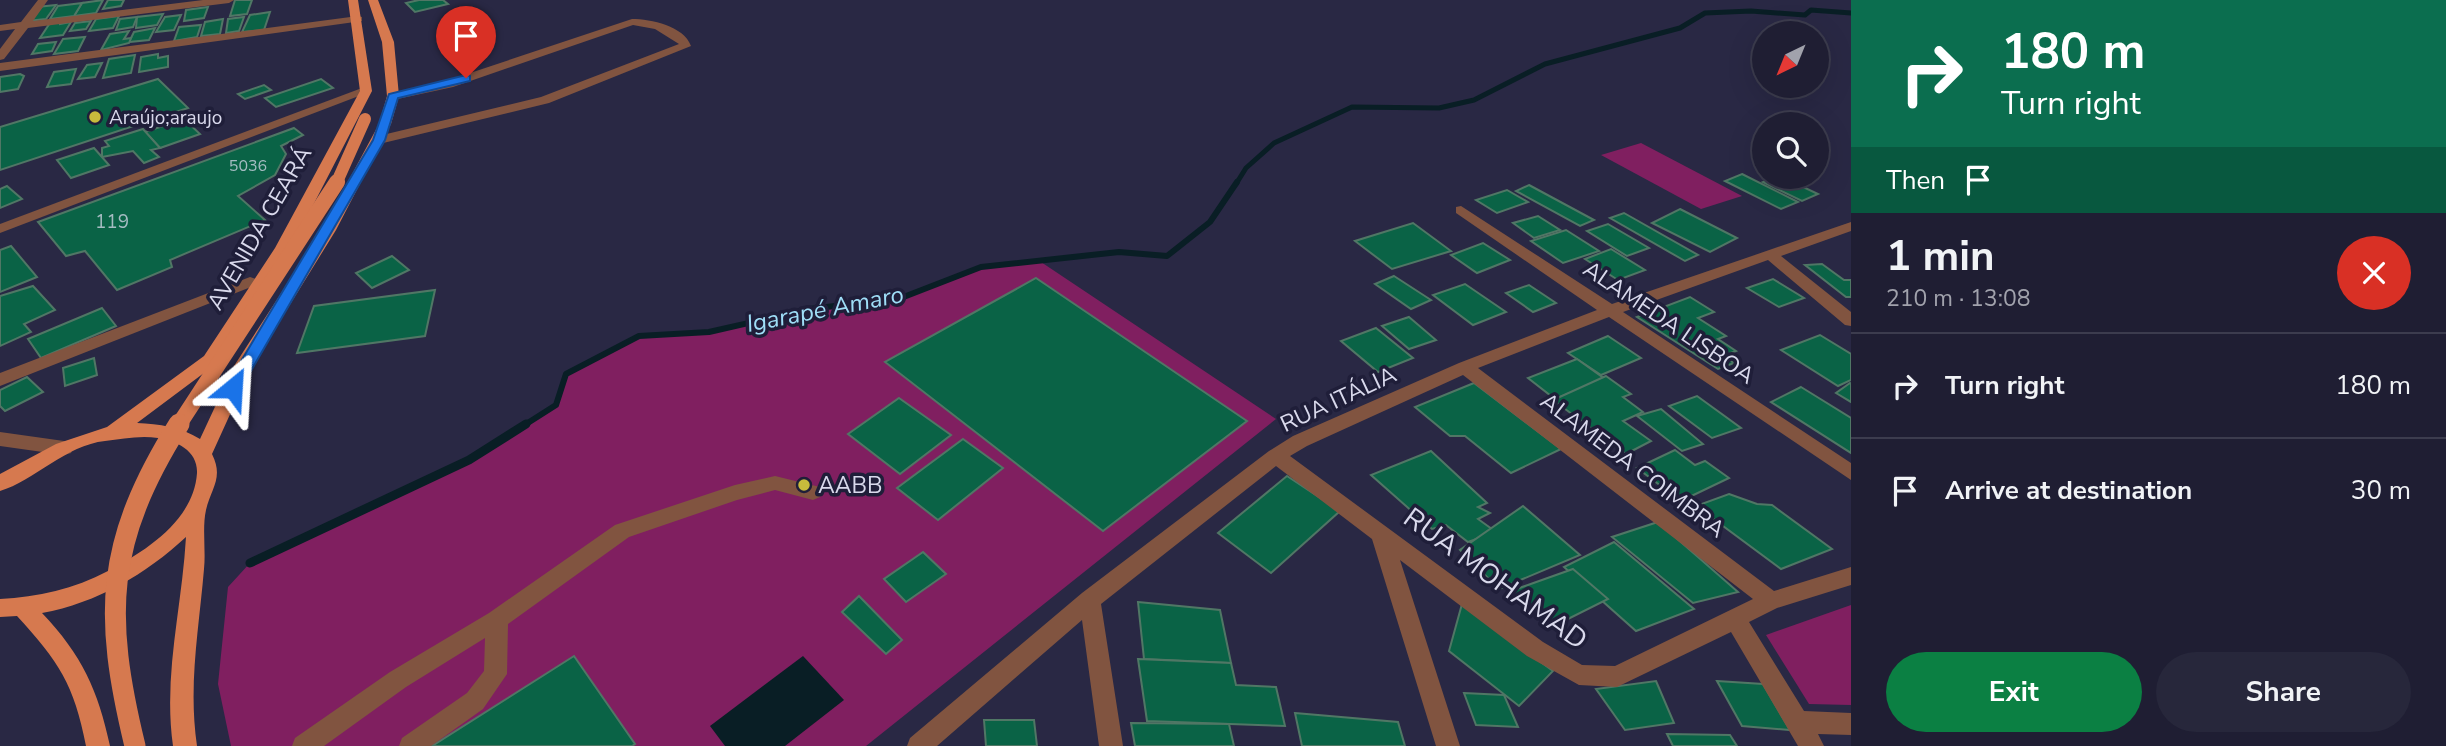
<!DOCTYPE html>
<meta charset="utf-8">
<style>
body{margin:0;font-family:"Nunito Sans",sans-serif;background:#27273b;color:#f1f3f6;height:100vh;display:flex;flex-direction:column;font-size:26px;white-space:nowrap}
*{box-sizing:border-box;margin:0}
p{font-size:23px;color:#a1a2ac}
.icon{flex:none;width:38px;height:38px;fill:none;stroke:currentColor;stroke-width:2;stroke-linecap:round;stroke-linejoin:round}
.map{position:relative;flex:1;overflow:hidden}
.details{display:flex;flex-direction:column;background:#1f1e33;width:595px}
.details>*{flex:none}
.guide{background:#0b6e4f;color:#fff;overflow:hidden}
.needle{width:46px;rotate:223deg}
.tools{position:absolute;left:1752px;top:21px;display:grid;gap:14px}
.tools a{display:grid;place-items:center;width:77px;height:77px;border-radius:50%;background:#1f1e33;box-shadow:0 7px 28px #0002,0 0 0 2px #3c3c4e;font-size:35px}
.pin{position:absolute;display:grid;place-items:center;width:60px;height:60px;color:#fff;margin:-72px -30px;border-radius:50% 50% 50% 0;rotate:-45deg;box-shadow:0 0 7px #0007}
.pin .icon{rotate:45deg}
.me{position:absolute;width:77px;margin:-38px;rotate:27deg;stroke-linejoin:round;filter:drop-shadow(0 0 5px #0008)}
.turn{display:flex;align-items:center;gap:24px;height:147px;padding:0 35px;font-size:32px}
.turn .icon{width:91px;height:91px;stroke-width:2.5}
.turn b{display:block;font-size:49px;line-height:60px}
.then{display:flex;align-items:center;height:66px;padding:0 35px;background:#0003;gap:14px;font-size:26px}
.round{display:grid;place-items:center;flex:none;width:74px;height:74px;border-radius:37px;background:#27273b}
.head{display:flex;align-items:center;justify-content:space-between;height:119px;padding:0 35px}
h1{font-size:42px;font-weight:700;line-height:52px}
.button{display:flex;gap:14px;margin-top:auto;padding:14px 35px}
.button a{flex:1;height:80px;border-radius:42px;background:#0b8043;color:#fff;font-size:28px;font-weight:700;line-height:80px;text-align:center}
.button a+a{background:#27273b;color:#f1f3f6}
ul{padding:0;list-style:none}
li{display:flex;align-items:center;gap:21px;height:105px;padding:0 35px;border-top:2px solid #3c3c4e}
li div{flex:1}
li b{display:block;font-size:26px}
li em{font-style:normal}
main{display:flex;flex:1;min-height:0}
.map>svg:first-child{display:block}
.green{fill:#801f60}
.water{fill:#091e25}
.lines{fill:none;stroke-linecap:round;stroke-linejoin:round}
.stream-far2{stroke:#091e25;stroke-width:5}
.stream-far1{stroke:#091e25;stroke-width:6}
.stream{stroke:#091e25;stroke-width:9}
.building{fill:#0a6346;stroke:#507765;stroke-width:2}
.minor{fill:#815440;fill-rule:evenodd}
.major{fill:#d6794f;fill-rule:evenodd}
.major-bridge-far2{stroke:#d6794f;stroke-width:12}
.major-bridge-far1{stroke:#d6794f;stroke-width:16}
.major-bridge{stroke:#d6794f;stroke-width:21}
.route{fill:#1a73e8;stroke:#114b97;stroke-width:2}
.poi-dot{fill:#c7bb3c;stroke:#1f1e39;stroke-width:2.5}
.labels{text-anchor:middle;stroke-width:7;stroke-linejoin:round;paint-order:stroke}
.far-number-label{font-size:16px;fill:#a5bcc2}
.far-poi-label{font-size:19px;fill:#d9d9ec;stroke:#1f1e39;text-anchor:start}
.number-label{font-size:19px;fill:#a5bcc2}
.street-label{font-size:23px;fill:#d9d9ec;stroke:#1f1e39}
.poi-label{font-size:23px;fill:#d9d9ec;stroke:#1f1e39;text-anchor:start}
.water-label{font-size:24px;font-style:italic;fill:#9fdef7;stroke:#1f1e39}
.near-street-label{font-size:28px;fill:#d9d9ec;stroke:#1f1e39}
</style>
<main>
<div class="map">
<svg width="1851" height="746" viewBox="0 0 1851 746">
<rect width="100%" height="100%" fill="#292844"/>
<g class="green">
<path d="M1641,143L1742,196L1701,209L1601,155Z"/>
<path d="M1041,262L1276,419L866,746H231L218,684L228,587L250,563L469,460L556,405L566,374L639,336L709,332L810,309L901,298L981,267Z"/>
<path d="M1851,605V705L1809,704L1766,635Z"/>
</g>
<path class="water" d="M803,656L844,700L785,746H725L710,726Z"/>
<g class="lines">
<path class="stream-far2" d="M1236,184L1246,168L1274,143L1352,107L1439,108L1474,100L1545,64L1680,28L1705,13L1751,11L1805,15L1811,10L1851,13"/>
<path class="stream-far1" d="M523,426L556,405L566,374L639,336L709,332L810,309L901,298L981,267L1119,252L1167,256L1210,222L1237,182"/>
<path class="stream" d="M250,563L469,460L526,424"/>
</g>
<g class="building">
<path d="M103,0L96,13L74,16L82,3Z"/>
<path d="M108,0H124L121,6L103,9Z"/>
<path d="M235,0H252L247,14L230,16Z"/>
<path d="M419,0H443L448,4L415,12L406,3Z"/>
<path d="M82,3L74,16L50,19L58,6Z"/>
<path d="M56,5L46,19L27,21L37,7Z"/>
<path d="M208,7L204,18L184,21L186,10Z"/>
<path d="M270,12L264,30L242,32L250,15Z"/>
<path d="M163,14L157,25L136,28L137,17Z"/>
<path d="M181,15L174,30L156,32L165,17Z"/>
<path d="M119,16L113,28L89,31L96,19Z"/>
<path d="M137,17L133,27L116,30L120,19Z"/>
<path d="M244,17L239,31L226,33L228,19Z"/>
<path d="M223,19L220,34L201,36L205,22Z"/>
<path d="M60,21V24L71,22L63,35L40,38L50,23Z"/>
<path d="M91,21L86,29L70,31L75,23Z"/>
<path d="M201,25L197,37L174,41L179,27Z"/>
<path d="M155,28L149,40L129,42L134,32Z"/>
<path d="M129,31L124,39L131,38L129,43L101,50L110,34Z"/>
<path d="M85,37L78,51L54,54L63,39Z"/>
<path d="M56,42L52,51L32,54L38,44Z"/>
<path d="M158,54V58L168,56V67L139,72L141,57Z"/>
<path d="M135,55L131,73L103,78L109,59Z"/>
<path d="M102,63L95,77L78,79L87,65Z"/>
<path d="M76,69L71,84L47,87L54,72Z"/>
<path d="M20,74L24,76L18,89L0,92V77Z"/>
<path d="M158,79L188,108L0,170V127Z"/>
<path d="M321,79L333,88L276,107L265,98Z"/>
<path d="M264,85L271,90L245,99L238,94Z"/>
<path d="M184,119L200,134L160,148L145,132Z"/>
<path d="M294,128L303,135L281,146L286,154L275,175L238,196L265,220L170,260L172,267L117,290L85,251L66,256L38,222Z"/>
<path d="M143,129L160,148L151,150L159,157L144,163L133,151L102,157V148L109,146L105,141Z"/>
<path d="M94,148L109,165L71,178L57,160Z"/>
<path d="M1742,174L1798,202L1781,209L1725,181Z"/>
<path d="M1769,177H1782L1818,194L1802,201L1763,182L1773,178Z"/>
<path d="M1529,185L1594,220L1580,226L1516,191Z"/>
<path d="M7,186L22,199L0,208V189Z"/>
<path d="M1507,190L1528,202L1497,213L1476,200Z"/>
<path d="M1680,209L1737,238L1710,252L1652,223Z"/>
<path d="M1624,213L1698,255L1685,261L1610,218Z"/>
<path d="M1538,216L1560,230L1534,238L1513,223Z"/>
<path d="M1413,223L1451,251L1392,269L1355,241Z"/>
<path d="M1608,224L1649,248L1627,256L1587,231Z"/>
<path d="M1566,230L1599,251L1563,263L1531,241Z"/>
<path d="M1483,243L1510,260L1477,273L1451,255Z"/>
<path d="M11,246L37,277L0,292V250Z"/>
<path d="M1611,249L1645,270L1618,280L1585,259Z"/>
<path d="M392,256L409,270L372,288L356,273Z"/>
<path d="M1822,264L1844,280H1851V297H1846L1805,265Z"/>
<path d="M1394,276L1431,300L1411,309L1375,284Z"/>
<path d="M1036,278L1247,421L1103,531L885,362Z"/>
<path d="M1773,279L1804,298L1779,307L1747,288Z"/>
<path d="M1465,284L1506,312L1473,325L1433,295Z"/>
<path d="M1529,285L1556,303L1533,312L1506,293Z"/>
<path d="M33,286L55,310L24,324L31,332L0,346V296Z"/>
<path d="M435,290L425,336L297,353L314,306Z"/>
<path d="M1690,297L1714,312L1698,318L1726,336L1718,339L1736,351L1723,356L1734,363L1718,369L1637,317Z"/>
<path d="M102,308L116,326L41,358L28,339Z"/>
<path d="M1409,317L1436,340L1409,349L1382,326Z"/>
<path d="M1376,328L1413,358L1378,372L1341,341Z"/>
<path d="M1820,335L1851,354V380L1838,386L1781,350Z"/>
<path d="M1608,336L1641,358L1601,375L1568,353Z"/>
<path d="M94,358L97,375L65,386L63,368Z"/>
<path d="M1577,359L1605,379L1555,399L1528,378Z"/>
<path d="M1606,376L1631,394L1623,397L1643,412L1623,421L1651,441L1626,454L1553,400Z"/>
<path d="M27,377L43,392L5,411L0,406V390Z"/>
<path d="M1474,383L1561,449L1511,473L1465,436H1450L1415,407Z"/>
<path d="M1850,383L1851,384V402L1836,393Z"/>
<path d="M1801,387L1851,418V453L1771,402Z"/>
<path d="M1697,396L1741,428L1712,438L1669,406Z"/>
<path d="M899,398L951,435L900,474L848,434Z"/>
<path d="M1661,409L1703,444L1682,451L1637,416Z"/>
<path d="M963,439L1003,468L938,520L897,488Z"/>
<path d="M1675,450L1695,465L1705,461L1729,478L1681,501L1637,468Z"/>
<path d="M1431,451L1487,503L1478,507L1490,513L1478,519L1496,532L1468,542L1446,525L1432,529L1371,475Z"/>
<path d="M1287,476L1340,511L1271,573L1218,533Z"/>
<path d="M1729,494L1757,504L1772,505L1832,549L1781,569L1696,506Z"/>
<path d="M1523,506L1580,555L1499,589L1460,550Z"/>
<path d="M1658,522L1738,592L1693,603L1612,537Z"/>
<path d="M1614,542L1694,609L1636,631L1564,567Z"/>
<path d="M923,552L946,574L906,602L884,579Z"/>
<path d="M1573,569L1608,599L1550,628L1511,591Z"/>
<path d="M859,596L902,640L886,654L842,612Z"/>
<path d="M1138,602L1220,610L1231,663L1144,659Z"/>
<path d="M1462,604L1553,671L1519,706L1449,651Z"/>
<path d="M574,656L635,744L632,746H432Z"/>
<path d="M1138,659L1231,663L1236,685L1276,687L1285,726L1147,721Z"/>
<path d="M1656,681L1674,723L1625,730L1596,689Z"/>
<path d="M1717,681L1763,684L1790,730L1742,726Z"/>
<path d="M1464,693L1504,695L1518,727L1476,725Z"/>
<path d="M1295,713L1398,722L1405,746H1302Z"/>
<path d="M984,720H1034L1037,746H986Z"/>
<path d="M1131,723L1229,724L1234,746H1135Z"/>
<path d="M1667,734L1730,735L1737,746H1673Z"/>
</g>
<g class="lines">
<g class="minor">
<path d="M38,0H48L33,21L203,0H234L229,3L28,28L4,59L0,60V49L15,29L0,31V25L21,22Z"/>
<path d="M358,16L362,17V21L0,71V63Z"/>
<path d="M632,19C651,19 684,26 691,46L549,103L379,144L372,140L374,137L541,97L679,44L655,29L633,25L453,87L393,100L387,96L446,81Z"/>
<path d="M362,88L372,91L0,233V224Z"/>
<path d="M1461,206L1612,304L1851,222V231L1781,256L1851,312V326L1845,325L1768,260L1623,312L1851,463V480L1609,317L1478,368L1774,591L1851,567V585L1777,608L1749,622L1804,711L1851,713V735L1818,734L1824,746H1798L1731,632L1617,687L1579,685L1527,656L1400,560L1460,746H1436L1372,539L1276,466L1101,604L1123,746H1099L1082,620L937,746H907L910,738L1082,593L1269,451L1293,436L1459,363L1597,310L1456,213V207ZM1463,375L1753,599L1615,666L1582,665L1543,642L1290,456L1307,446Z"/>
<path d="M250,277L256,279L258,282L256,285L0,386V373Z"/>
<path d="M0,432L64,441L71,443L73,448L71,453L64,455L0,446Z"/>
<path d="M775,476L820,487L823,492L820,497L813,500L775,490L737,500L629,537L508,624L507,674L483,709L431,746H399L402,738L467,693L484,671L485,638L406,687L324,746H292L295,738L390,672L489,613L615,525L735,485Z"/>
</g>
<path class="major" d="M348,0H358L372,91L291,248L216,364L137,423C159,424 181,427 200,439L234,366L322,230L379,124L387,96L382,42L368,0H378L394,42L399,96L391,124L336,230L252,366L212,454C224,478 211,488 206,510C202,528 206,550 204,569C199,629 188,685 197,746H173C163,675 182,608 186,537C146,574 97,603 42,613C82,655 98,690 110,746H86C74,684 59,662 17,616L0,617V599C38,597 74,589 108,571C146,551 194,520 197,473C198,451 177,441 158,438C140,435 122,439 105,441C66,445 34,481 0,491V474L56,444L107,427L204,356L275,248L360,91Z"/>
<path class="major-bridge-far2" d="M336,184L365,119"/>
<path class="major-bridge-far1" d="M178,426L337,182"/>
<path class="major-bridge" d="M135,746C103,614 105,542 179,424"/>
</g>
<path class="route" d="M466,75L470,76V81L398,98L385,140L241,388L239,392H227L225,388L373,140L389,94Z"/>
<g class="poi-dot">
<circle cx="95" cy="117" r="7"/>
<circle cx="804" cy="485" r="7"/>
</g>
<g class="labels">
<g class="far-number-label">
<text x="248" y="171">5036</text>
</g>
<g class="far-poi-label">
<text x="109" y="124">Araújo;araujo</text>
</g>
<g class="number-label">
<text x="112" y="228">119</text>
</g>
<g class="street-label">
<text transform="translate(259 228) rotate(-60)" y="8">AVENIDA CEARÁ</text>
<text transform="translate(1669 322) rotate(34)" y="8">ALAMEDA LISBOA</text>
<text transform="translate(1338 399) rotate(-25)" y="8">RUA ITÁLIA</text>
<text transform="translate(1633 465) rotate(37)" y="8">ALAMEDA COIMBRA</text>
</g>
<g class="poi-label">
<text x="818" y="493">AABB</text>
</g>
<g class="water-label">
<text transform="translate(825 309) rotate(-11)" y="8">Igarapé Amaro</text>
</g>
<g class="near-street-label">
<text transform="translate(1496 578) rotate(36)" y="10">RUA MOHAMAD</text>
</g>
</g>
</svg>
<div class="tools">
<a><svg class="needle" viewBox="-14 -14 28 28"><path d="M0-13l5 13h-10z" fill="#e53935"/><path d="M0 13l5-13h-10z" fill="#a1a2ac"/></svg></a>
<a><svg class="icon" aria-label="search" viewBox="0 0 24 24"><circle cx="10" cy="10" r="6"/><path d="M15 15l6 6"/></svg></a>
</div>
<div class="pin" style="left:466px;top:78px;background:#d93025"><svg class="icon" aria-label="arrive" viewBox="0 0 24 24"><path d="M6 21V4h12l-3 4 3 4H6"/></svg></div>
<svg class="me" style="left:233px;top:388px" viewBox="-20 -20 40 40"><path d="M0-17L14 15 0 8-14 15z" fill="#1a73e8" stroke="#fff" stroke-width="4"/></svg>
</div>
<section class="details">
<div class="guide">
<div class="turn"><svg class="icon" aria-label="right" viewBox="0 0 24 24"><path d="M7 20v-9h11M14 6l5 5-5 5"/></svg><div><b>180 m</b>Turn right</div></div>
<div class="then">Then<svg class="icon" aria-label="arrive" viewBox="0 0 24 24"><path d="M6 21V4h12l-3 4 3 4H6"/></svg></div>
</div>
<div class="head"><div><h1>1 min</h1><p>210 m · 13:08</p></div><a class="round" style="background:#d93025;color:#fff"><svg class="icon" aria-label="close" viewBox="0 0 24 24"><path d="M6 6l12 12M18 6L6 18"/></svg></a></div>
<ul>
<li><svg class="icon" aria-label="right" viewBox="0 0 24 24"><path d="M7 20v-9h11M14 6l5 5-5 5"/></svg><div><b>Turn right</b></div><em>180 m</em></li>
<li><svg class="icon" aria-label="arrive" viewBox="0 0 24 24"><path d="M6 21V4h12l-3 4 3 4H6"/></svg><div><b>Arrive at destination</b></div><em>30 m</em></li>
</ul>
<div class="button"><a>Exit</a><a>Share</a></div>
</section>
</main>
